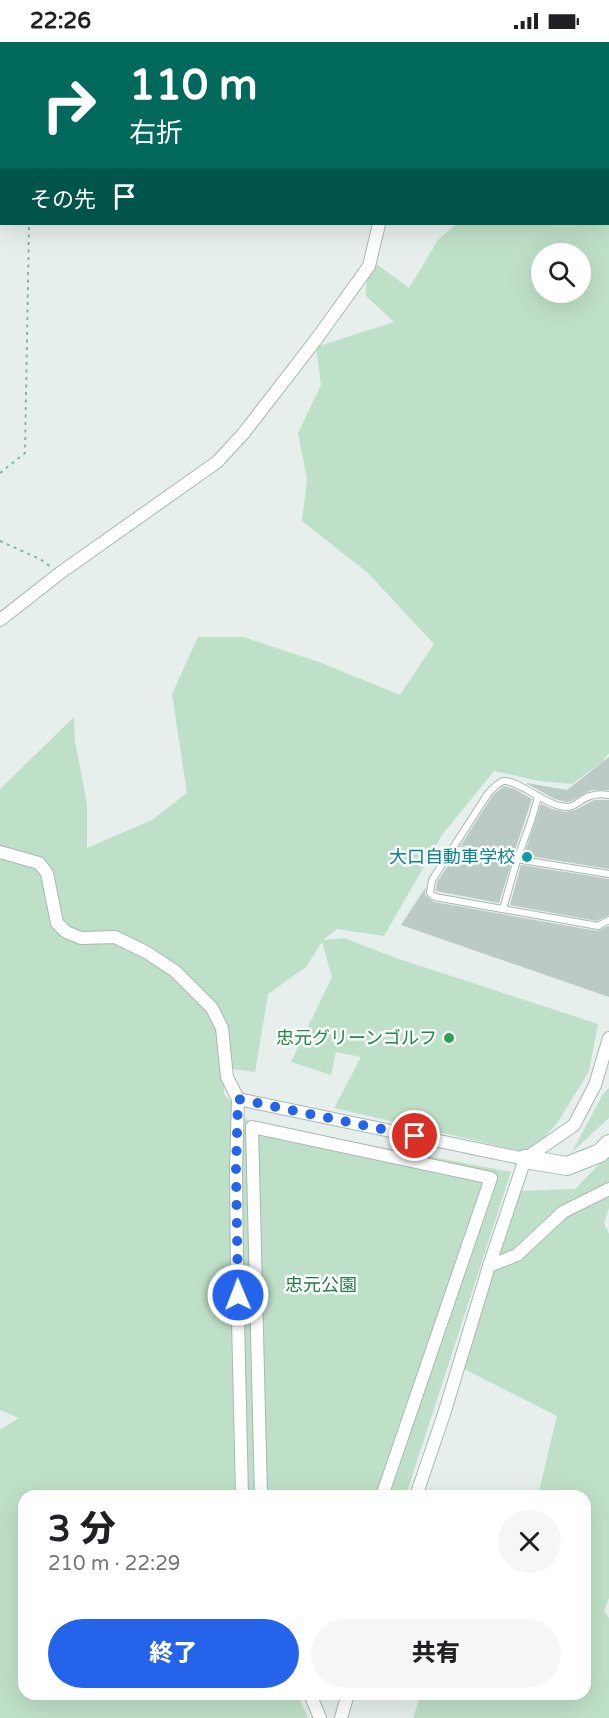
<!DOCTYPE html>
<html lang="ja">
<meta charset="utf-8">
<style>
body{margin:0;font-family:"Varela Round","Noto Sans JP",sans-serif;background:#f6f6f6;color:#202124;height:100vh;display:flex;flex-direction:column;font-size:22px;white-space:nowrap}
*{box-sizing:border-box;margin:0}
p{font-size:20px;color:#757577}
.icon{flex:none;width:33px;height:33px;fill:none;stroke:currentColor;stroke-width:2;stroke-linecap:round;stroke-linejoin:round}
.map{position:relative;flex:1;overflow:hidden}
.sheet{position:absolute;left:18px;top:1448px;width:573px;height:210px;display:flex;flex-direction:column;background:#fff;border-radius:18px;box-shadow:0 6px 24px #0002}
.sheet>*{flex:none}
.guide{position:absolute;left:0px;top:0px;width:609px;height:183px;box-shadow:0 6px 24px #0002;background:#00695c;color:#fff;overflow:hidden}
.controls{position:absolute;left:531px;top:201px;display:grid;gap:12px}
.controls a{display:grid;place-items:center;width:60px;height:60px;border-radius:50%;background:#fff;box-shadow:0 6px 24px #0002;font-size:30px}
.pin{position:absolute;display:grid;place-items:center;width:51px;height:51px;color:#fff;margin:-26px;border:3px solid #fff;border-radius:50%;box-shadow:0 2px 6px #0007}
.me{position:absolute;width:66px;margin:-33px;rotate:359deg;stroke-linejoin:round;filter:drop-shadow(0 0 4px #0008)}
.turn{display:flex;align-items:center;gap:21px;height:126px;padding:0 30px;font-size:27px}
.turn .icon{width:78px;height:78px;stroke-width:2.5}
.turn b{display:block;font-size:42px;line-height:51px}
.then{display:flex;align-items:center;height:57px;padding:0 30px;background:#0003;gap:12px;font-size:22px}
.round{display:grid;place-items:center;flex:none;width:63px;height:63px;border-radius:32px;background:#f6f6f6}
.headline{display:flex;align-items:center;justify-content:space-between;height:102px;padding:0 30px}
h1{font-size:36px;font-weight:800;line-height:45px}
.primary-button{display:flex;gap:12px;margin-top:auto;padding:12px 30px}
.primary-button a{flex:1;height:69px;border-radius:36px;background:#2563eb;color:#fff;font-size:24px;font-weight:800;line-height:69px;text-align:center}
.primary-button a+a{background:#f6f6f6;color:#202124}
.status{display:flex;justify-content:space-between;align-items:center;height:42px;padding:0 30px;background:#fff;direction:ltr}
.status svg{height:16px;fill:currentColor}
.map>svg:first-child{display:block}
.green{fill:#bfe0c8;fill-rule:evenodd}
.building{fill:#bbcac4}
.lines{fill:none;stroke-linecap:round;stroke-linejoin:round}
.lane-casing{stroke:#a8b8b2;stroke-width:8}
.street-casing{stroke:#a8b8b2;stroke-width:14}
.secondary-casing{stroke:#a4bbb3;stroke-width:20}
.path{stroke:#86b3a5;stroke-width:2;stroke-dasharray:3 4.5;stroke-linecap:butt}
.lane{stroke:#fff;stroke-width:6}
.street{stroke:#fff;stroke-width:12}
.secondary{stroke:#fff;stroke-width:18}
.route{stroke:#2563eb;stroke-width:10;stroke-dasharray:0 18}
.culture-dot{fill:#0f9aa8;stroke:#f7fbf9;stroke-width:2}
.leisure-dot{fill:#2e9e5b;stroke:#f7fbf9;stroke-width:2}
.labels{text-anchor:middle;stroke-width:5;stroke-linejoin:round;paint-order:stroke}
.culture-label{font-size:18px;fill:#0d838f;stroke:#f7fbf9;text-anchor:end}
.leisure-label{font-size:18px;fill:#27864d;stroke:#f7fbf9;text-anchor:end}
.park-label{font-size:18px;fill:#2d7a4b;stroke:#f7fbf9}
</style>
<div class="status"><b>22:26</b><svg viewBox="0 0 49 12"><path d="M0 12V9h3v3zM5 12V6h3v6zM10 12V3h3v9zM15 12V0h3v12zM26 1h20v11H26zM47 4h2v5h-2z"/></svg></div>
<div class="map">
<svg width="609" height="1676" viewBox="0 0 609 1676">
<rect width="100%" height="100%" fill="#e6efeb"/>
<g class="green">
<path d="M609,22V711L602,720L572,742L539,739L494,729L442,793L384,894L337,887L323,898L344,896L396,916L598,982L589,1029L558,1080L530,1111L334,1066L361,1015L336,1010L331,1033L291,1020L332,935L322,900L306,925L268,952L255,1030L224,1026V1052L249,1080L511,1130L406,1453L24,1454V1652H297L308,1676H0V1388L19,1376L0,1368V747L74,675L75,699L87,762V806L152,778L187,751L172,652L198,595H243L322,621L400,653L434,602L367,530L302,479L307,437L298,391L321,343L316,305L394,280L366,254L367,215L409,246L438,198L456,182H608V23ZM542,212H580V250H542Z"/>
<path d="M609,1046V1076L572,1110L603,1052Z"/>
<path d="M609,1112V1166L604,1181L609,1192V1556L604,1569L609,1576V1676H413L421,1652H585V1454L538,1453L557,1374L464,1327L519,1149L575,1147Z"/>
</g>
<g class="building">
<path d="M609,715V748H591L571,759L566,760L555,757L526,741L567,748Z"/>
<path d="M504,744L514,747L532,757L514,811L461,803L493,753Z"/>
<path d="M594,758H609V827L524,813L541,762L552,767L566,770L575,768Z"/>
<path d="M455,813L511,822L499,861L436,849L437,840Z"/>
<path d="M521,823L609,837V873L597,879L510,863Z"/>
<path d="M426,845L425,853L434,860L597,889L609,884V955L401,883Z"/>
</g>
<g class="lines">
<defs>
<g id="lane">
<path d="M609,753C603,752 596,752 590,754C578,757 576,768 560,764C544,761 517,738 504,739C498,740 494,746 489,750L432,838L430,851L435,855L598,884L609,878"/>
<path d="M453,807L609,832"/>
<path d="M503,867L517,818L532,776L538,755"/>
</g>
<g id="street">
<path d="M367,0L368,2"/>
<path d="M583,2L585,0"/>
<path d="M0,578L60,531L217,420L243,392L315,299L369,224L379,182"/>
<path d="M0,810L39,821L47,831L57,881L66,890L81,896L115,895L146,910L175,929L212,966L222,986L227,1035L238,1057L236,1129L237,1232L242,1454"/>
<path d="M238,1057L525,1117"/>
<path d="M489,1224L517,1213L563,1170L609,1147"/>
<path d="M261,1454L252,1085L491,1136L382,1454"/>
<path d="M416,1454L444,1372L489,1224L525,1117L574,1083L595,1043L609,996"/>
<path d="M310,1652L320,1676"/>
<path d="M341,1676L348,1652"/>
</g>
<path id="secondary" d="M525,1117L567,1124L600,1111L609,1102"/>
</defs>
<use href="#lane" class="lane-casing"/>
<use href="#street" class="street-casing"/>
<use href="#secondary" class="secondary-casing"/>
<g class="path">
<path d="M32,2V0"/>
<path d="M299,2L300,0"/>
<path d="M0,53H2"/>
<path d="M0,431L25,411L29,182"/>
<path d="M0,499L40,517L51,525"/>
</g>
<use href="#lane" class="lane"/>
<use href="#street" class="street"/>
<use href="#secondary" class="secondary"/>
</g>
<g class="lines">
<path class="route" d="M238,1253L236,1128L238,1057L415,1094"/>
</g>
<circle class="culture-dot" cx="527" cy="815" r="6"/>
<circle class="leisure-dot" cx="449" cy="996" r="6"/>
<g class="labels">
<g class="culture-label">
<text x="515" y="821">大口自動車学校</text>
</g>
<g class="leisure-label">
<text x="437" y="1002">忠元グリーンゴルフ</text>
</g>
<g class="park-label">
<text x="321" y="1249">忠元公園</text>
</g>
</g>
</svg>
<div class="controls">
<a><svg class="icon" aria-label="search" viewBox="0 0 24 24"><circle cx="10" cy="10" r="6"/><path d="M15 15l6 6"/></svg></a>
</div>
<div class="pin" style="left:415px;top:1094px;background:#d93025"><svg class="icon" aria-label="arrive" viewBox="0 0 24 24"><path d="M6 21V4h12l-3 4 3 4H6"/></svg></div>
<svg class="me" style="left:238px;top:1253px" viewBox="-20 -20 40 40"><circle r="17" fill="#2563eb" stroke="#fff" stroke-width="3"/><path d="M0-11L8 9 0 5-8 9z" fill="#fff"/></svg>
<div class="guide">
<div class="turn"><svg class="icon" aria-label="right" viewBox="0 0 24 24"><path d="M7 20v-9h11M14 6l5 5-5 5"/></svg><div><b>110 m</b>右折</div></div>
<div class="then">その先<svg class="icon" aria-label="arrive" viewBox="0 0 24 24"><path d="M6 21V4h12l-3 4 3 4H6"/></svg></div>
</div>
<section class="sheet">
<div class="headline"><div><h1>3 分</h1><p>210 m · 22:29</p></div><a class="round"><svg class="icon" aria-label="close" viewBox="0 0 24 24"><path d="M6 6l12 12M18 6L6 18"/></svg></a></div>
<div class="primary-button"><a>終了</a><a>共有</a></div>
</section>
</div>
